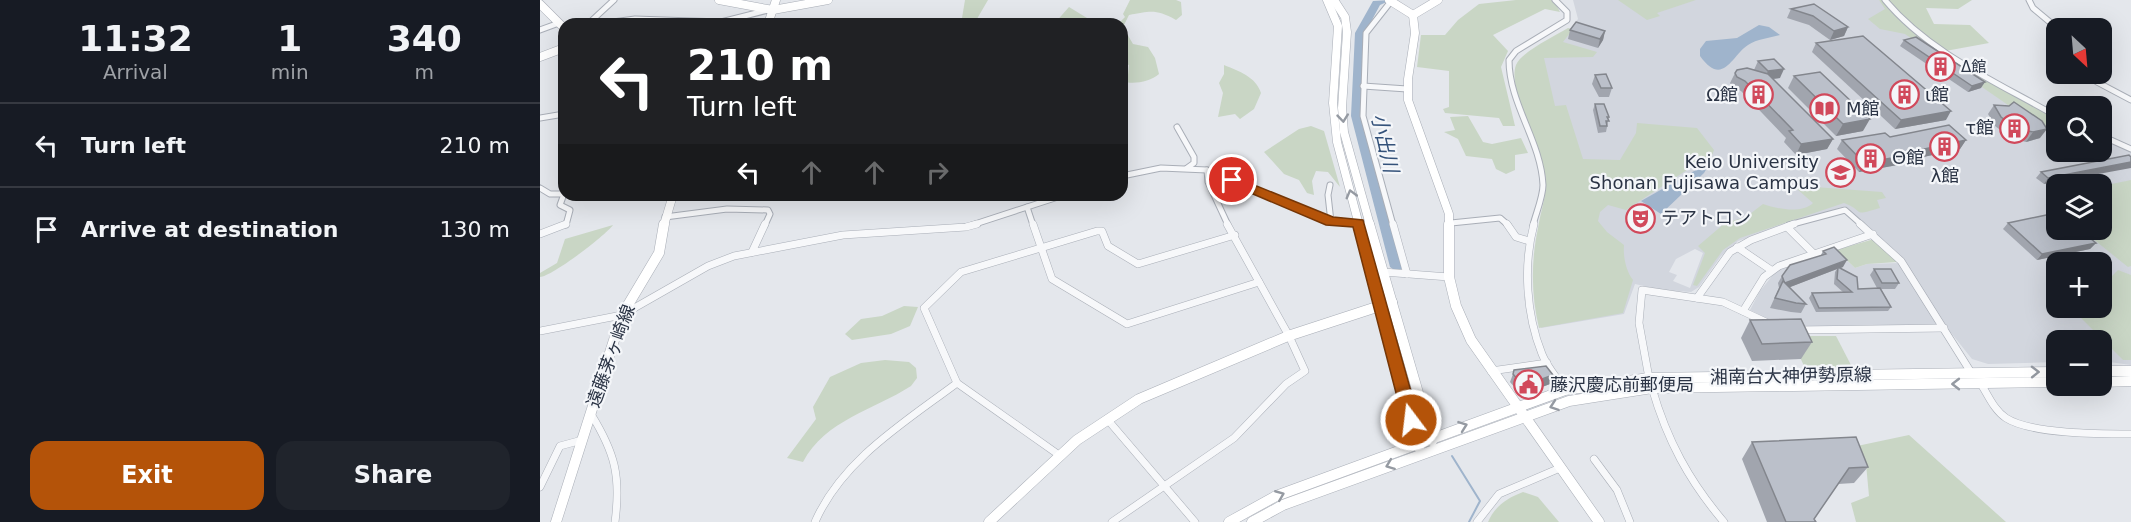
<!DOCTYPE html>
<meta charset="utf-8">
<style>
body{margin:0;font-family:"DejaVu Sans","Noto Sans JP",sans-serif;background:#20242c;color:#f1f3f6;height:100vh;display:flex;flex-direction:column;font-size:22px;white-space:nowrap}
*{box-sizing:border-box;margin:0}
p{font-size:20px;color:#9ea1a6}
.icon{flex:none;width:33px;height:33px;fill:none;stroke:currentColor;stroke-width:2;stroke-linecap:round;stroke-linejoin:round}
.map{position:relative;flex:1;overflow:hidden}
.drawer{display:flex;flex-direction:column;background:#171b24;width:540px}
.drawer>*{flex:none}
.banner{position:absolute;left:18px;top:18px;width:570px;height:183px;border-radius:18px;box-shadow:0 6px 24px #0002;background:#202124;color:#fff;overflow:hidden}
.needle{width:39px;rotate:154deg}
.fabs{position:absolute;left:1506px;top:18px;display:grid;gap:12px}
.fabs a{display:grid;place-items:center;width:66px;height:66px;border-radius:12px;background:#171b24;box-shadow:0 6px 24px #0002;font-size:30px}
.pin{position:absolute;display:grid;place-items:center;width:51px;height:51px;color:#fff;margin:-26px;border:3px solid #fff;border-radius:50%;box-shadow:0 2px 6px #0007}
.me{position:absolute;width:66px;margin:-33px;rotate:345deg;stroke-linejoin:round;filter:drop-shadow(0 0 4px #0008)}
.turn{display:flex;align-items:center;gap:21px;height:126px;padding:0 30px;font-size:27px}
.turn .icon{width:78px;height:78px;stroke-width:2.5}
.turn b{display:block;font-size:42px;line-height:51px}
.lanes{display:flex;align-items:center;height:57px;padding:0 30px;background:#0003;justify-content:center;gap:30px;direction:ltr}
.lanes .off{opacity:.35}
.eta{display:flex;justify-content:space-evenly;align-items:center;height:102px;text-align:center}
.eta b{font-size:36px;font-weight:600;line-height:42px}
.button{display:flex;gap:12px;margin-top:auto;padding:12px 30px}
.button a{flex:1;height:69px;border-radius:18px;background:#b45309;color:#fff;font-size:24px;font-weight:600;line-height:69px;text-align:center}
.button a+a{background:#20242c;color:#f1f3f6}
ul{padding:0;list-style:none}
li{display:flex;align-items:center;gap:18px;height:84px;padding:0 30px;border-top:2px solid #363941}
li div{flex:1}
li b{display:block;font-size:22px}
li em{font-style:normal}
main{display:flex;flex:1;min-height:0}
.map>svg:first-child{display:block}
.built{fill:#d2d6de;fill-rule:evenodd}
.green{fill:#c9d6c5}
.water{fill:#9fb4cc}
.lines{fill:none;stroke-linecap:round;stroke-linejoin:round}
.stream{stroke:#9fb4cc;stroke-width:2}
.river{fill:#9fb4cc;fill-rule:evenodd}
.street-far1-casing{stroke:#a9aeb7;stroke-width:7}
.street-casing{stroke:#a9aeb7;stroke-width:8}
.secondary-far1-casing{stroke:#a9aeb7;stroke-width:9}
.secondary-casing{stroke:#a9aeb7;stroke-width:11}
.street-far1{stroke:#f7f8fa;stroke-width:5}
.street{stroke:#f7f8fa;stroke-width:7}
.secondary-far1{stroke:#fff;stroke-width:8}
.secondary{stroke:#fff;stroke-width:10}
.wall{fill:#a1a5ae}
.shaded-wall{fill:#83868d}
.building{fill:#bbc0ca;stroke:#83868d;stroke-width:1.5}
.oneway{stroke:#959aa2}
.route{fill:#b45309;stroke:#753606;stroke-width:1.5}
.labels{text-anchor:middle;stroke-width:4.5;stroke-linejoin:round;paint-order:stroke}
.far-poi-label{font-size:15px;fill:#2b3445;stroke:#f4f6f9;text-anchor:start}
.poi-label{font-size:18px;fill:#2b3445;stroke:#f4f6f9;text-anchor:start}
.street-label{font-size:18px;fill:#2b3445;stroke:#f4f6f9}
.water-label{font-size:20px;font-style:italic;fill:#34527a;stroke:#f4f6f9}
</style>
<main>
<section class="drawer">
<div class="eta">
<div><b>11:32</b><p>Arrival</p></div>
<div><b>1</b><p>min</p></div>
<div><b>340</b><p>m</p></div>
</div>
<ul>
<li><svg class="icon" aria-label="left" viewBox="0 0 24 24"><path d="M17 20v-9H6M10 6l-5 5 5 5"/></svg><div><b>Turn left</b></div><em>210 m</em></li>
<li><svg class="icon" aria-label="arrive" viewBox="0 0 24 24"><path d="M6 21V4h12l-3 4 3 4H6"/></svg><div><b>Arrive at destination</b></div><em>130 m</em></li>
</ul>
<div class="button"><a>Exit</a><a>Share</a></div>
</section>
<div class="map">
<svg width="1591" height="522" viewBox="0 0 1591 522">
<rect width="100%" height="100%" fill="#e4e7ec"/>
<g class="built">
<path d="M1033,0H1339L1390,45L1516,120V152H1562V139L1591,151V365L1562,361V340H1516V362L1448,364L1432,359L1408,329L1358,253L1305,206L1198,241L1181,256L1159,287L1151,292L1121,290L1095,284L1084,314L1001,328L1011,187L986,56L1029,30L1038,19ZM1516,184H1562V230H1516ZM1155,249L1163,253L1150,288L1133,281L1137,275L1129,272L1136,259ZM1516,262H1562V308H1516Z"/>
<path d="M1295,250L1315,268L1327,264L1359,263L1396,323L1394,326L1249,327L1240,325L1210,310L1220,291L1237,270Z"/>
</g>
<g class="green">
<path d="M425,0H448L434,24H421Z"/>
<path d="M590,0H636L641,2L642,15L636,20C616,9 611,11 589,15L583,27L593,44L608,47L615,58L619,74C610,82 592,85 582,81L588,75L589,65L582,63V24H578L585,17L583,14Z"/>
<path d="M976,0H1011L1015,2L1020,12L1005,9L953,35L968,51L961,67L975,126H963L959,118L905,113L903,109L909,107V71L877,67L881,35H905L918,20L939,4Z"/>
<path d="M1078,0H1156L1117,13L1120,16L1107,20Z"/>
<path d="M1339,0H1432L1418,9L1386,8L1394,24L1430,25L1449,43L1400,52L1516,120V134L1468,105L1365,34L1340,29L1328,19L1345,9Z"/>
<path d="M529,7L547,18L546,24H514Z"/>
<path d="M1028,28L1033,29L1023,42L1057,52L1053,57L1004,58L1015,106L1026,105L1043,159L1080,160L1096,133L1097,123L1157,128L1174,150L1170,161L1150,168L1086,210L1068,205L1060,212L1058,221L1067,232L1084,245C1083,257 1086,271 1093,280L1083,313L999,328C991,295 991,261 998,228C1001,209 1008,193 1005,174C1000,147 967,89 976,65C981,52 1015,36 1028,28Z"/>
<path d="M684,65C699,71 716,77 721,93L714,109L700,119L695,114L678,117L683,93L679,83L684,74Z"/>
<path d="M928,116L943,142L952,144L981,138L988,153L975,155V170L966,174L956,169L952,159L926,156L918,139L904,132L915,130L910,117Z"/>
<path d="M771,126L784,131L800,187L788,172L776,171L772,181L774,195L767,193L759,180L744,174L724,152L759,129Z"/>
<path d="M1591,180V266L1588,267L1542,230H1562V186Z"/>
<path d="M1261,186L1342,192L1346,198L1337,200L1340,208C1310,217 1326,211 1304,203L1200,238L1183,250L1157,286L1153,285L1165,253L1158,246L1185,223L1206,217L1223,204C1237,209 1262,214 1273,203L1257,189Z"/>
<path d="M73,225C65,236 11,277 0,277V273L17,263L25,239Z"/>
<path d="M1334,239L1357,262L1327,264L1315,268L1296,250Z"/>
<path d="M1578,270L1591,275V360H1583L1531,308H1562V280L1570,278Z"/>
<path d="M364,306L378,307L370,326L351,334L312,340L305,334L321,319L342,316Z"/>
<path d="M1250,336H1296L1312,367L1265,368Z"/>
<path d="M345,360L369,362L376,368L377,378L371,386C334,410 285,420 263,462L247,458L276,419L273,407L290,377L321,363Z"/>
<path d="M1369,435L1466,522H1316L1311,503L1329,496L1326,464L1317,446Z"/>
<path d="M983,492L998,497L1019,522H948C955,506 967,498 983,492Z"/>
</g>
<g class="water">
<path d="M1219,25L1229,27L1240,35C1229,38 1217,39 1208,45C1192,55 1183,88 1160,56V49L1166,41L1197,38Z"/>
<path d="M1163,166L1167,168L1164,173L1121,214L1101,201Z"/>
</g>
<g class="lines">
<path class="stream" d="M912,456L940,501L929,522"/>
<path class="river" d="M851,0L840,5L825,33L823,116L864,267L857,272L850,267L811,116L815,33L833,1Z"/>
<defs>
<g id="street-far1">
<path d="M852,0L826,33L823,116L853,225"/>
<path d="M1345,0C1389,53 1457,82 1516,116"/>
<path d="M1489,0L1493,8L1517,28"/>
<path d="M48,24L74,0"/>
<path d="M58,24L95,19L181,22L228,10"/>
<path d="M0,30L19,23"/>
<path d="M1550,74L1557,82L1591,100"/>
<path d="M823,86L867,89"/>
<path d="M0,118L24,114"/>
<path d="M637,127L654,157V163L647,168"/>
<path d="M1562,136L1591,149"/>
<path d="M667,170L668,182L688,225"/>
<path d="M582,176L621,168L667,170L791,222L818,223"/>
<path d="M790,185L788,195L791,222"/>
<path d="M0,188L10,194H24"/>
<path d="M24,194L20,205L30,210L26,225"/>
<path d="M487,207L493,225"/>
<path d="M125,217L187,209L228,210L230,214L225,225"/>
<path d="M911,223L960,218L968,225"/>
<path d="M432,225L524,195"/>
<path d="M993,225C996,213 1003,197 1003,185C1001,141 969,104 969,60L976,51L1027,20V12L1015,0"/>
<path d="M1249,225L1305,210L1322,225"/>
</g>
<g id="street">
<path d="M493,224L512,279L587,324L719,282"/>
<path d="M853,224L867,274"/>
<path d="M967,224L976,237L989,241"/>
<path d="M994,224C983,265 986,314 1002,354C1007,367 1018,379 1025,390"/>
<path d="M1320,224L1361,261L1432,374"/>
<path d="M1247,227L1274,254"/>
<path d="M0,234L26,224"/>
<path d="M1197,247L1231,270"/>
<path d="M212,252L225,224"/>
<path d="M843,272L909,277"/>
<path d="M1157,298L1190,252L1211,240L1254,224"/>
<path d="M1203,311L1224,277L1239,266L1333,234"/>
<path d="M1258,330L1404,328"/>
<path d="M0,331L82,315L168,266L194,256L303,235L426,227L437,224"/>
<path d="M951,371L1007,363"/>
<path d="M1109,378L1099,323L1102,290L1183,302L1228,323"/>
<path d="M1441,384C1448,395 1454,410 1466,418C1491,434 1560,434 1591,434"/>
<path d="M1112,388C1127,440 1149,481 1184,522"/>
<path d="M51,414C75,453 81,476 75,522"/>
<path d="M567,419L655,522"/>
<path d="M519,455L417,383L384,308L421,272L557,231H562L568,246L598,264L695,235"/>
<path d="M1054,459L1077,490L1090,522"/>
<path d="M0,487L20,446L42,440"/>
<path d="M275,522C302,460 365,422 417,383"/>
<path d="M572,522L694,438L746,384L765,371L749,336L687,224"/>
<path d="M937,522L959,494L1020,468"/>
</g>
<g id="secondary-far1">
<path d="M179,0L233,10L288,0"/>
<path d="M787,0L798,26L793,103L797,142L819,225"/>
<path d="M794,0L805,17L807,32L802,108L804,132L830,225"/>
<path d="M849,0L873,15"/>
<path d="M0,4L24,28"/>
<path d="M873,15L875,33L868,79V100L909,214V225"/>
<path d="M873,15L898,0"/>
<path d="M228,24L236,0"/>
<path d="M0,57L24,48"/>
<path d="M124,225L133,195"/>
</g>
<g id="secondary">
<path d="M819,224L879,448"/>
<path d="M829,224L892,441"/>
<path d="M909,224V277L916,306L931,340L1059,522"/>
<path d="M1562,371H1591"/>
<path d="M1562,382L1591,381"/>
<path d="M16,522L82,315L119,253L124,224"/>
<path d="M449,522L537,440L599,399L748,336L852,302"/>
<path d="M689,522L736,496L1025,390L1109,378L1516,372"/>
<path d="M712,522L743,505L1029,401L1112,388L1516,382"/>
</g>
</defs>
<use href="#street-far1" class="street-far1-casing"/>
<use href="#street" class="street-casing"/>
<use href="#secondary-far1" class="secondary-far1-casing"/>
<use href="#secondary" class="secondary-casing"/>
<use href="#street-far1" class="street-far1"/>
<use href="#street" class="street"/>
<use href="#secondary-far1" class="secondary-far1"/>
<use href="#secondary" class="secondary"/>
</g>
<g class="wall">
<path d="M1251,9L1308,27L1304,36L1290,40L1269,25L1247,18Z"/>
<path d="M1030,30L1065,31L1063,40L1058,48L1028,39Z"/>
<path d="M1364,40L1441,88L1428,92L1360,46Z"/>
<path d="M1276,43L1406,120L1355,129L1272,52Z"/>
<path d="M1218,61L1240,78L1233,79L1293,139L1287,149L1256,155L1244,142L1246,138L1201,91L1193,87L1190,83L1195,73L1214,70Z"/>
<path d="M1055,75L1072,88L1069,97H1059L1052,84Z"/>
<path d="M1254,76L1323,131L1296,136L1248,88Z"/>
<path d="M1055,104L1069,117L1066,132L1058,133L1053,110Z"/>
<path d="M1454,105L1500,138L1486,142L1471,138L1455,126L1448,114Z"/>
<path d="M1350,137L1426,140L1420,149L1365,161L1363,164L1319,172L1297,149L1302,140Z"/>
<path d="M1589,155L1504,184L1496,178L1501,172Z"/>
<path d="M1468,223L1556,243L1550,249L1497,260L1463,229Z"/>
<path d="M1283,251L1303,267L1300,268L1318,289L1337,288L1330,275L1334,269L1359,283L1355,289H1341L1351,307L1348,311L1276,312L1269,298L1272,293H1304L1294,284L1295,272L1297,269L1250,287L1266,304L1261,313L1251,312L1230,308L1239,288L1238,283L1242,276L1281,255Z"/>
<path d="M1210,320L1272,342L1261,359L1212,361L1201,338Z"/>
<path d="M973,374L1013,375L1010,384L981,395L970,382Z"/>
<path d="M1212,442L1328,467L1314,483L1298,484L1274,519L1276,522H1227L1202,459Z"/>
</g>
<g class="shaded-wall">
<path d="M1308,27L1304,36L1290,40L1294,31Z"/>
<path d="M1065,31L1063,40L1058,48L1060,39Z"/>
<path d="M1244,69L1240,78L1224,80L1228,71Z"/>
<path d="M1445,82L1441,88L1428,92L1432,86Z"/>
<path d="M1411,111L1406,120L1355,129L1361,120Z"/>
<path d="M1330,119L1323,131L1296,136L1303,124Z"/>
<path d="M1507,129L1500,138L1486,142L1493,132Z"/>
<path d="M1293,139L1287,149L1256,155L1261,144Z"/>
<path d="M1426,140L1420,149L1365,161L1363,164L1319,172L1324,163Z"/>
<path d="M1591,162V168L1504,184L1508,178Z"/>
<path d="M1556,243L1550,249L1497,260L1502,254Z"/>
<path d="M1307,260L1303,267L1298,269V267L1297,269L1240,291L1244,284Z"/>
<path d="M1013,375L1010,384L981,395L983,386Z"/>
</g>
<g class="building">
<path d="M1274,4L1308,27L1294,31L1273,16L1251,9Z"/>
<path d="M1036,22L1065,31L1060,39L1030,30Z"/>
<path d="M1323,36L1411,111L1361,120L1276,43Z"/>
<path d="M1376,37L1445,82L1432,86L1364,40Z"/>
<path d="M1234,59L1244,69L1228,71L1218,61Z"/>
<path d="M1207,68L1228,74L1293,139L1261,144L1249,131L1253,130L1205,81L1197,77L1195,73L1197,70Z"/>
<path d="M1280,72L1330,119L1303,124L1254,76Z"/>
<path d="M1066,74L1072,88H1061L1055,75Z"/>
<path d="M1474,102L1502,121L1507,129L1493,132L1478,129L1461,117L1454,105L1469,106Z"/>
<path d="M1055,104H1064L1069,117H1067L1069,121H1066L1067,126H1060Z"/>
<path d="M1409,125L1426,140L1366,153L1368,155L1324,163L1302,140L1345,133L1350,137Z"/>
<path d="M1589,155L1591,157V162L1508,178L1501,172Z"/>
<path d="M1516,213V230H1540L1556,243L1502,254L1468,223Z"/>
<path d="M1294,247L1307,260L1245,283L1244,281L1242,276L1250,265L1286,254L1283,251Z"/>
<path d="M1298,267L1317,277L1318,289L1340,288L1351,307L1279,308L1272,293L1312,292L1297,279Z"/>
<path d="M1334,269H1351L1359,283H1342Z"/>
<path d="M1243,281L1266,304L1256,303L1235,298Z"/>
<path d="M1261,319L1272,342L1222,344L1210,320Z"/>
<path d="M1006,366L1013,375L983,386L973,374L974,370Z"/>
<path d="M1316,437L1328,467L1309,468L1274,519L1276,522H1246L1212,442Z"/>
</g>
<defs><path id="oneway-chevron" d="M-2-3.5L2.5 0L-2 3.5" fill="none" stroke-width="1.6" stroke-linecap="round" stroke-linejoin="round" transform="scale(1.5)"/></defs>
<g class="oneway">
<use href="#oneway-chevron" transform="translate(803 118) rotate(84)"/>
<use href="#oneway-chevron" transform="translate(811 194) rotate(-105)"/>
<use href="#oneway-chevron" transform="translate(1495 372) rotate(-1)"/>
<use href="#oneway-chevron" transform="translate(1416 384) rotate(180)"/>
<use href="#oneway-chevron" transform="translate(1014 406) rotate(161)"/>
<use href="#oneway-chevron" transform="translate(923 426) rotate(-20)"/>
<use href="#oneway-chevron" transform="translate(850 465) rotate(159)"/>
<use href="#oneway-chevron" transform="translate(740 495) rotate(-22)"/>
</g>
<path class="route" d="M692,176L793,217L823,220L879,420L877,425H865L863,420L813,227L786,225L687,183L686,180Z"/>
<defs>
<symbol id="building-ring" viewBox="-11 -11 22 22"><circle r="9.5" fill="#f4f6f9" stroke="#d1495b" stroke-width="1.5"/><path d="M-4-6H4V6H1V3H-1V6H-4ZM-2.5-4.3h1.7v1.8h-1.7ZM.8-4.3h1.7v1.8H.8ZM-2.5-1h1.7V.8h-1.7ZM.8-1h1.7V.8H.8Z" fill="#d1495b"/></symbol>
<symbol id="library-ring" viewBox="-11 -11 22 22"><circle r="9.5" fill="#f4f6f9" stroke="#d1495b" stroke-width="1.5"/><path d="M-6-4Q-3-5.5-.7-3.5V5Q-3 3-6 4ZM6-4Q3-5.5 .7-3.5V5Q3 3 6 4Z" fill="#d1495b"/></symbol>
<symbol id="university-ring" viewBox="-11 -11 22 22"><circle r="9.5" fill="#f4f6f9" stroke="#d1495b" stroke-width="1.5"/><path d="M0-5L7-2L0 1L-7-2ZM-4 1L0 2.5L4 1V4Q0 6-4 4Z" fill="#d1495b"/></symbol>
<symbol id="theatre-ring" viewBox="-11 -11 22 22"><circle r="9.5" fill="#f4f6f9" stroke="#d1495b" stroke-width="1.5"/><path d="M-5-5.5Q0-4 5-5.5V0Q5 5 0 6Q-5 5-5 0ZM-3.3-2.5H-1v1.5H-3.3ZM1-2.5H3.3v1.5H1ZM-2.8 1Q0 5.5 2.8 1Z" fill="#d1495b"/></symbol>
<symbol id="civic-ring" viewBox="-11 -11 22 22"><circle r="9.5" fill="#f4f6f9" stroke="#d1495b" stroke-width="1.5"/><path d="M-.6-6.5H3V-4.5H.6V-3L4-1V1h2V6H-6V1h2V-1L-.6-3ZM-1.2 2.5V6h2.4V2.5Z" fill="#d1495b"/></symbol>
</defs>
<g fill-rule="evenodd">
<use href="#building-ring" x="1384" y="50" width="33" height="33"/>
<use href="#building-ring" x="1202" y="78" width="33" height="33"/>
<use href="#building-ring" x="1348" y="78" width="33" height="33"/>
<use href="#library-ring" x="1268" y="92" width="33" height="33"/>
<use href="#building-ring" x="1458" y="112" width="33" height="33"/>
<use href="#building-ring" x="1388" y="130" width="33" height="33"/>
<use href="#building-ring" x="1314" y="142" width="33" height="33"/>
<use href="#university-ring" x="1284" y="156" width="33" height="33"/>
<use href="#theatre-ring" x="1084" y="202" width="33" height="33"/>
<use href="#civic-ring" x="972" y="368" width="33" height="33"/>
</g>
<g class="labels">
<g class="far-poi-label">
<text x="1421" y="72">Δ館</text>
</g>
<g class="poi-label">
<text x="1198" y="101" text-anchor="end">Ω館</text>
<text x="1385" y="101">ι館</text>
<text x="1306" y="115">Μ館</text>
<text x="1454" y="134" text-anchor="end">τ館</text>
<text x="1352" y="164">Θ館</text>
<text x="1279" y="168" text-anchor="end">Keio University<tspan x="1279" dy="21">Shonan Fujisawa Campus</tspan></text>
<text x="1405" y="182" text-anchor="middle">λ館</text>
<text x="1121" y="224">テアトロン</text>
<text x="1010" y="391">藤沢慶応前郵便局</text>
</g>
<g class="street-label">
<text transform="translate(71 356) rotate(-70)" y="6">遠藤茅ヶ崎線</text>
<text transform="translate(1251 376) rotate(-1)" y="6">湘南台大神伊勢原線</text>
</g>
<g class="water-label">
<text transform="translate(845 143) rotate(77)" y="7">小出川</text>
</g>
</g>
</svg>
<div class="fabs">
<a><svg class="needle" viewBox="-14 -14 28 28"><path d="M0-13l5 13h-10z" fill="#e53935"/><path d="M0 13l5-13h-10z" fill="#9ea1a6"/></svg></a>
<a><svg class="icon" aria-label="search" viewBox="0 0 24 24"><circle cx="10" cy="10" r="6"/><path d="M15 15l6 6"/></svg></a>
<a><svg class="icon" aria-label="layers" viewBox="0 0 24 24"><path d="M12 4l9 5-9 5-9-5zM3 14l9 5 9-5"/></svg></a>
<a>+</a>
<a>−</a>
</div>
<div class="pin" style="left:692px;top:180px;background:#d93025"><svg class="icon" aria-label="arrive" viewBox="0 0 24 24"><path d="M6 21V4h12l-3 4 3 4H6"/></svg></div>
<svg class="me" style="left:871px;top:420px" viewBox="-20 -20 40 40"><circle r="17" fill="#b45309" stroke="#fff" stroke-width="3"/><path d="M0-11L8 9 0 5-8 9z" fill="#fff"/></svg>
<div class="banner">
<div class="turn"><svg class="icon" aria-label="left" viewBox="0 0 24 24"><path d="M17 20v-9H6M10 6l-5 5 5 5"/></svg><div><b>210 m</b>Turn left</div></div>
<div class="lanes"><svg class="icon" aria-label="left" viewBox="0 0 24 24"><path d="M17 20v-9H6M10 6l-5 5 5 5"/></svg><svg class="icon off" aria-label="ahead" viewBox="0 0 24 24"><path d="M12 20V5M6 11l6-6 6 6"/></svg><svg class="icon off" aria-label="ahead" viewBox="0 0 24 24"><path d="M12 20V5M6 11l6-6 6 6"/></svg><svg class="icon off" aria-label="right" viewBox="0 0 24 24"><path d="M7 20v-9h11M14 6l5 5-5 5"/></svg></div>
</div>
</div>
</main>
